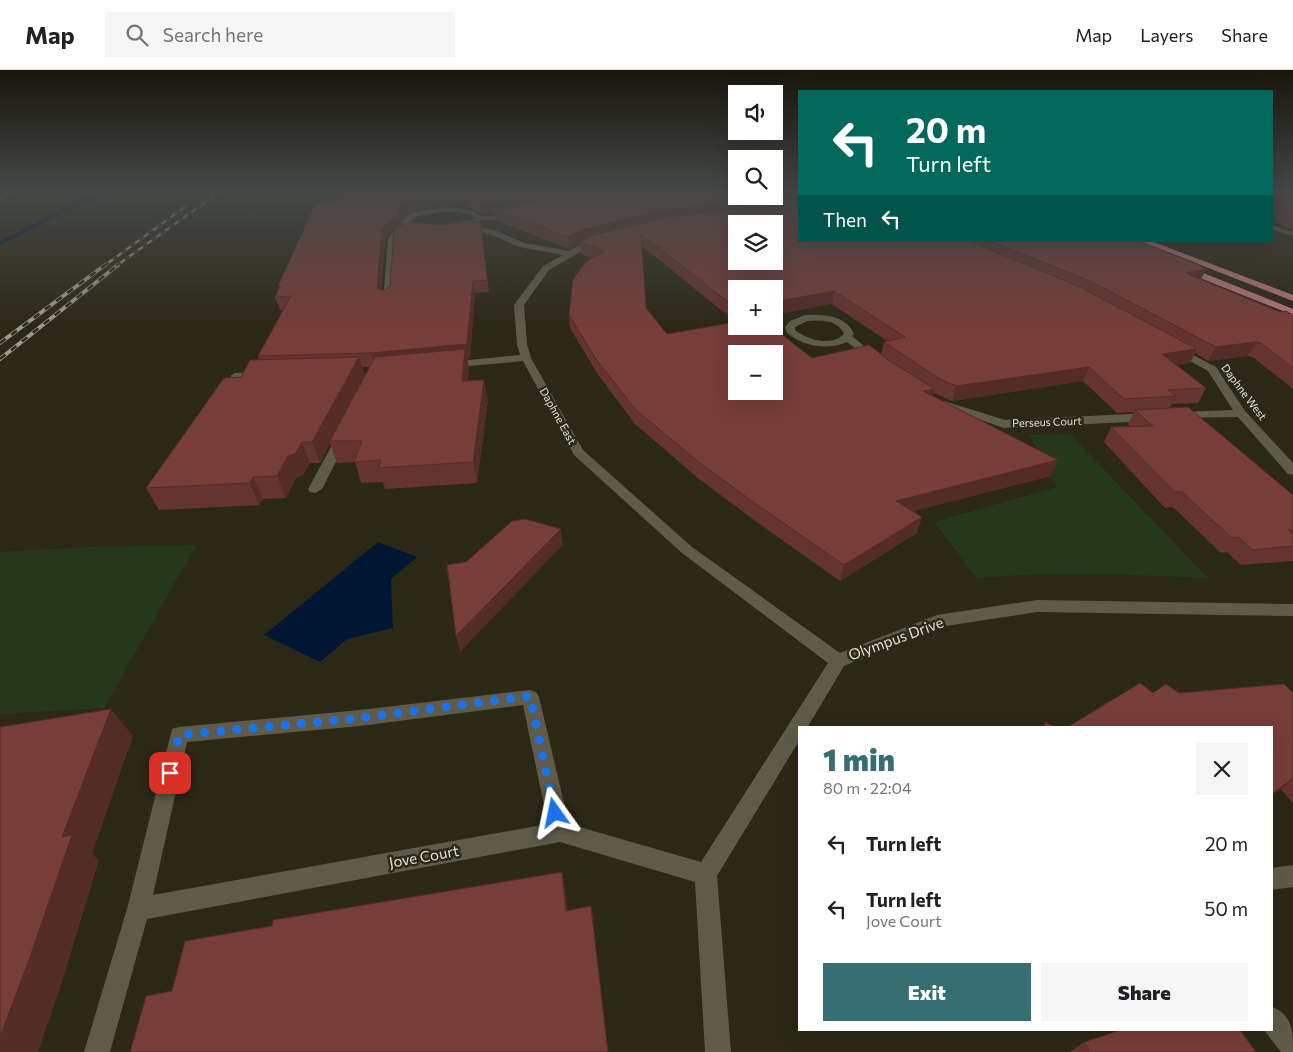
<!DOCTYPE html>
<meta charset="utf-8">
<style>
body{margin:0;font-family:Commissioner,sans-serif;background:#f6f6f6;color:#202124;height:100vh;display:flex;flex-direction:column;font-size:19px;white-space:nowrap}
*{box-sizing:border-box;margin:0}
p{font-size:16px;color:#757577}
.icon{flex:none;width:28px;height:28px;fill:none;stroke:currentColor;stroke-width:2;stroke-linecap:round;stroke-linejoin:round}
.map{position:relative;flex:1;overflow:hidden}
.panel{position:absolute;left:798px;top:656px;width:475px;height:305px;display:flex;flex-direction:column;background:#fff;border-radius:0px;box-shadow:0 5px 20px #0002}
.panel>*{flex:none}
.banner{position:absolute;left:798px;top:20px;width:475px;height:152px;border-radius:0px;box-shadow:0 5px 20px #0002;background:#00695c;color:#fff;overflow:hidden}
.tools{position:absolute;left:728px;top:15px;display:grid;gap:10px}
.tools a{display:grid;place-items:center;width:55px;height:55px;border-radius:0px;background:#fff;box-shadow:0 5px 20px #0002;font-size:25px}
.pin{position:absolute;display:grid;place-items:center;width:42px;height:42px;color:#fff;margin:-21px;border-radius:10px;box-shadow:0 2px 8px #0006}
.me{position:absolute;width:55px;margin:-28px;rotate:348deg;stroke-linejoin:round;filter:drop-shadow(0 0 4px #0008)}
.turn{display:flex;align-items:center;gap:18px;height:105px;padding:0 25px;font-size:22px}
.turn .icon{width:65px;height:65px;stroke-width:2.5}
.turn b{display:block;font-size:35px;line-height:42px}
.then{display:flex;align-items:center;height:48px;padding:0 25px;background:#0003;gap:10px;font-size:19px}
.round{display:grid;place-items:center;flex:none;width:52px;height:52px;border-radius:0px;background:#f6f6f6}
.overview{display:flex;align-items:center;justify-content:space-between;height:85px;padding:0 25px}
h1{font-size:30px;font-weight:800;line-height:38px;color:#366e72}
.cta{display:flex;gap:10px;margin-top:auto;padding:10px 25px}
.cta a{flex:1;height:58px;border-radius:0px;background:#366e72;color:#fff;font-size:20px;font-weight:800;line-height:58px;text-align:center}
.cta a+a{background:#f6f6f6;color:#202124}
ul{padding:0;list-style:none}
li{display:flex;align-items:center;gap:15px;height:65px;padding:0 25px}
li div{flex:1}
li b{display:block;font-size:19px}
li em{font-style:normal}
header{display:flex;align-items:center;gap:30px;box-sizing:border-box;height:70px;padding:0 25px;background:#fff;border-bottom:1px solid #e0e0e0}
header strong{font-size:24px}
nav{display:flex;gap:28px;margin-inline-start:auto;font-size:18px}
.search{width:350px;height:45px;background:#f6f6f6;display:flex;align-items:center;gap:12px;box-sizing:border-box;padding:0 18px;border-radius:0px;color:#757577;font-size:19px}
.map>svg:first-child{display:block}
.green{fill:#26381c}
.water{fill:#001633}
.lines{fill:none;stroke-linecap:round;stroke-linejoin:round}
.stream{fill:#001633;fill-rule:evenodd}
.minor{fill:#5f5b48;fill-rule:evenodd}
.major{fill:#b7747e;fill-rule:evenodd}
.rail-far1-casing{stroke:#9e9b8e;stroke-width:2.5}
.rail-casing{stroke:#9e9b8e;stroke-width:4}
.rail-far1{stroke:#2c2817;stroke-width:2;stroke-dasharray:5.5;stroke-linecap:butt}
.rail{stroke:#2c2817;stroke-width:2.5;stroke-dasharray:7;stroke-linecap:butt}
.wall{fill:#663430;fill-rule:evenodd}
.shaded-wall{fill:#532b27}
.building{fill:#773d38;stroke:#532b27;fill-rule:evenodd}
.route{stroke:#1a73e8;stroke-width:9;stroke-dasharray:0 16.2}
.labels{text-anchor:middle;stroke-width:5;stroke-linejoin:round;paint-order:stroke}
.far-street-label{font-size:11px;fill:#e2dfd4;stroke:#2c2817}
.near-street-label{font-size:15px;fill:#e2dfd4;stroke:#2c2817}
</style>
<header>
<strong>Map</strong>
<div class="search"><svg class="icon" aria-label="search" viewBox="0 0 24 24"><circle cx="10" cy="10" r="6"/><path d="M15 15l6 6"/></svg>Search here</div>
<nav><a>Map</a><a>Layers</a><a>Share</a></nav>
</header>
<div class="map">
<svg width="1293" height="982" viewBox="0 0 1293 982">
<rect width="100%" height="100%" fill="#2c2817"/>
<g class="green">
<path d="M1070,364L1208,508C1131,505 1054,501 977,508L934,452L1057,417L1029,365Z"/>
<path d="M196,475L104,638L0,644V482L88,477Z"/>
</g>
<path class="water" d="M378,472L417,487L391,509L393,558L347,569L320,592L264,565Z"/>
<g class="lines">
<path class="stream" d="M108,121H114L85,132L0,175V171L81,130Z"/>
<g class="minor">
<path d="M10,121H18L0,131V126Z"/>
<path d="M448,137L474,141L480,146H494L517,142V144L494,150H480L474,156L497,161L524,173L569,181L585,172L603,169V173L591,176L549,200L524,235L527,274L531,288L583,380L692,477L840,583L937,545L1037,530L1293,534V546L1037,542L939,557L844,596L807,658H799V671L717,806L731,982H705L695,812L560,772L147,849L110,982H84L127,839L172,659L179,657L360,640L530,620L536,622L539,627L569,754L701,792L828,593L682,483L574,385L523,291L448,298L443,295L448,292L520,285L517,274L514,235L543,196L563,185L519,177L492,165L469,159L445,164L412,161L399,166L395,171L391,229L386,232L383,231L388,169L393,162L405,158L401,152L412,142ZM448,141L470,144L474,148C460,165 427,162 409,155V153L417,146ZM523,635L548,754L153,825L187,672L360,656Z"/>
<path d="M1271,155L1293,162V166L1271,159Z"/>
<path d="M805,245C823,244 846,245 854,264L852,266L880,289L879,291H871L847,272C827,281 803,276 787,263L785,257L790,251ZM807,251C819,250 838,249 844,264C831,277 808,270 795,260V257Z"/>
<path d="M1174,275L1216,297L1245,341L1293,393V405L1288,404L1238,347L1174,348L1172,346L1178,342L1233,340L1208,301L1170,280V276Z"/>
<path d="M261,302L266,305L265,307L235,309L230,306L235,303Z"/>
<path d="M944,331L1005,350L1150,343L1156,347L1150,351L1004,358L940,336L938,334L940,332Z"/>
<path d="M343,362L349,366L322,419L315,423L310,422L308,419L337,366Z"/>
<path d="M1293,795V817L1271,820V798Z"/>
<path d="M1271,936C1293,946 1293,960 1293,982H1281L1264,960H1271Z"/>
</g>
<g class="major">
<path d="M1139,171H1151L1293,225V231Z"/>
<path d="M1180,196H1186L1293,239V245L1180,200Z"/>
</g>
<defs>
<g id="rail-far1">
<path d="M104,196L186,136"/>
<path d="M116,196L221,121"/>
</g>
<g id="rail">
<path d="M0,273L105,195"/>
<path d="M0,289L118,195"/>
</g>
</defs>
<use href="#rail-far1" class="rail-far1-casing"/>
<use href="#rail" class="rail-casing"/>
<use href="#rail-far1" class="rail-far1"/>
<use href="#rail" class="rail"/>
</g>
<g class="wall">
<path d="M365,121H486V122L799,132V171H1138L1206,199L1201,210L1280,242L1293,245V319L1253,287L1248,286L1208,291L1195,283L1190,293L1176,295L1206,318L1198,333L1172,334L1170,338L1293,425V491L1241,495L1227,482L1221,483L1173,437L1165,438L1104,372L1111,357L1130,356L1128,354L1134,342L1117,343L1083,311L952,331L934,323L933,326L1051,406L913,441L917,463L840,511L754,450L699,409L635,354L597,303L570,258L569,245L592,188L581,184L580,173L569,179L495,150L494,143L481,144L474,139L467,138L466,131L451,135L412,140L401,149V155L481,153L489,222L475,223L470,288H467L469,298L468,310L488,330L477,413L385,419L383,412L361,413L355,392L337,393L330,373L320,393H310L303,405L296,408L286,428L263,429L259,435L159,440L146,418L241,307L259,290L258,286L283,240H280L275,227L366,124ZM395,160L390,216L384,221L381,220L385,171L391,161ZM642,176L736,252L667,264L646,238ZM736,219L832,234L887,271L884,272L881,284L812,288L736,256ZM362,297H370L365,306Z"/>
<path d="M1271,121H1293V160L1284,157L1271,142Z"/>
<path d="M1293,622V733L1281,719L1153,623Z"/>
<path d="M1084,972L1256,982H1070Z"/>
</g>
<g class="shaded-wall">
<path d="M466,121H486V126L473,129L466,127V131L451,135L412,140L401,149V157L391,161L385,171L380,231L377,218L382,159L389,150L399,138L410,129Z"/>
<path d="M552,121H590L510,141L494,139V143L481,144L479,133Z"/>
<path d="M717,133L716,144L585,170L569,179L568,167L584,159L662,140Z"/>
<path d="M1206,199L1200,211L1185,203Z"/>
<path d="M473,211L475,223L470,288H467L469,298L466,331L375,297L371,283Z"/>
<path d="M834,221L832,234L774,245V232Z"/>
<path d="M1256,272L1248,286L1208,291L1216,277Z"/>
<path d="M1197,279L1190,293L1154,298L1162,284Z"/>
<path d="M359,287L365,307L330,371V373L320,393L312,372Z"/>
<path d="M1089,297L1083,311L952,331L956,316Z"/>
<path d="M484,310L488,330L477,413L473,392Z"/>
<path d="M935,319L931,334L923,321Z"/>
<path d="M302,372L310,393L303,405L296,408L286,428L277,406L288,386Z"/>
<path d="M1058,390L1051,406L891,447L896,431Z"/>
<path d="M253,407L263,429L259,435L250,413Z"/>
<path d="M922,447L917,463L840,511L844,495Z"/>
<path d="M561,459L563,475L460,582L456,566Z"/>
<path d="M111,639L133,666L92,784L99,790L63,909L38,982H0V967L62,767Z"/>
<path d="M1293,708V709L1281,719L1271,727V725Z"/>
<path d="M562,802L566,824L569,862L566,841Z"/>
</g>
<g class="building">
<path d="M368,121H466L449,125L410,129L399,138L398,146L389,150L382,159L377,218L384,221L390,216L394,160L398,156L410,152L443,155L467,150L481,153L487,210L473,211L467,274L371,283L258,286L291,226L275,227L280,216H278L315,135L372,122Z"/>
<path d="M492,121H552L508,130L479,133L473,129L466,127Z"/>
<path d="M576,121H736V126H774V125L799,132V134L780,131L717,133L662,140L584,159L568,167L494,139L509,138Z"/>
<path d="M1271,121H1293V147L1290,146L1271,125Z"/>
<path d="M780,139L799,141V171H970L1082,218L1197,279L1162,284L1206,318L1168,320L1176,326L1124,329L1089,297L956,316L938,308L884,272L905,267L834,221L774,232V219H736V238L641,164L646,238L667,264L736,252V256H771L812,288L869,275L891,292L935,319L923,321L1058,390L896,431L922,447L844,495L756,434L700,393L635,339L596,289L569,245L573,209L587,191L605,181L580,172L591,166L663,148L717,141ZM736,154H774V191H736ZM736,284H774V321H736Z"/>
<path d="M990,171H1138L1198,194L1206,199L1185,203L1280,242L1286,241L1293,245V298L1261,273L1256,272L1216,277L1090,211Z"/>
<path d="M465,279L462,311L484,310L473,392L379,398L381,390L354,392L362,371H330L375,287Z"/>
<path d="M359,287L312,372H302L295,384L288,386L277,406L253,407L250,413L146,418L224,308L241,307L250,290Z"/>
<path d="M1188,337L1293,425V460H1288L1293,464V476L1253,480L1238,467L1232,468L1182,422H1175L1111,357L1153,356L1135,340Z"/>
<path d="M525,449L561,459L456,566L447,495L466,492L512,451Z"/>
<path d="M1140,613L1153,623L1166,614L1179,623L1284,614L1292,622H1293V708L1271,725V658H1066Z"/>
<path d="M111,639L62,767L72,765L30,887L0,967V657Z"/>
<path d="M1045,652L1057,658H1044Z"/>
<path d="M562,802L566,841L591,836L608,982H130L146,926L172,921L185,871L272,856L273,850Z"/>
<path d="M1121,960H1240L1256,982H1090L1084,972Z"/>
</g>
<linearGradient id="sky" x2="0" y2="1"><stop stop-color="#18160d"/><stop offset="0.47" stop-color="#454847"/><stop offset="1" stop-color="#454847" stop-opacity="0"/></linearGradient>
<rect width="1293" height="258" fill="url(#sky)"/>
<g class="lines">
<path class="route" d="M170,703L179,665L360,648L530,626L555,743"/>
</g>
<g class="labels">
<g class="far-street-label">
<text transform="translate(1244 322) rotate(53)" y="4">Daphne West</text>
<text transform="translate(558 346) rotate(61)" y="4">Daphne East</text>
<text transform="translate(1047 352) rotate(-2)" y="4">Perseus Court</text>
</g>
<g class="near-street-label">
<text transform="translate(896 569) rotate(-20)" y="5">Olympus Drive</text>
<text transform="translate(424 787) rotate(-10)" y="5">Jove Court</text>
</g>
</g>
</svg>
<div class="tools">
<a><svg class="icon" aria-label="sound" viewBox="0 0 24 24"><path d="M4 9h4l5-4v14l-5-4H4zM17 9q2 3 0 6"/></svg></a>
<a><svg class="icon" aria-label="search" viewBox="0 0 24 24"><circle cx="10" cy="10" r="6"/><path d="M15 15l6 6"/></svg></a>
<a><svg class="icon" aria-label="layers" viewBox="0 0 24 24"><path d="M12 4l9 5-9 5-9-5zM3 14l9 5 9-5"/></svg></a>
<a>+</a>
<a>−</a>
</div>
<div class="pin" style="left:170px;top:703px;background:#d93025"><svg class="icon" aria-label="arrive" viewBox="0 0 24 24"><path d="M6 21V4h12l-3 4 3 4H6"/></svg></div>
<svg class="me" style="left:555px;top:743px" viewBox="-20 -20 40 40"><path d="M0-17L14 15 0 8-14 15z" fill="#1a73e8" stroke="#fff" stroke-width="4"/></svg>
<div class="banner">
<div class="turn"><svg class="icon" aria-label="left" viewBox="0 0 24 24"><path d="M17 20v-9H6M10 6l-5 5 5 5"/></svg><div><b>20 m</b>Turn left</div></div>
<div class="then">Then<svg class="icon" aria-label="left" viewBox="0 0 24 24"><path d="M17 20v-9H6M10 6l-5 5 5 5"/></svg></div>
</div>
<section class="panel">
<div class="overview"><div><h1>1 min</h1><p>80 m · 22:04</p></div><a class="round"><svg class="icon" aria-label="close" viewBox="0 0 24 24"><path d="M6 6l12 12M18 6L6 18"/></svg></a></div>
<ul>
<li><svg class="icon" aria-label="left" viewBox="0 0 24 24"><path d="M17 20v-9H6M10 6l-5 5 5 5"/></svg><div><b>Turn left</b></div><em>20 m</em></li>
<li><svg class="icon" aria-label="left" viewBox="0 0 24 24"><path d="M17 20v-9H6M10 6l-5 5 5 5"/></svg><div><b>Turn left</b><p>Jove Court</p></div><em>50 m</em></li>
</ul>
<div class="cta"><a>Exit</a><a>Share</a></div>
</section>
</div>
